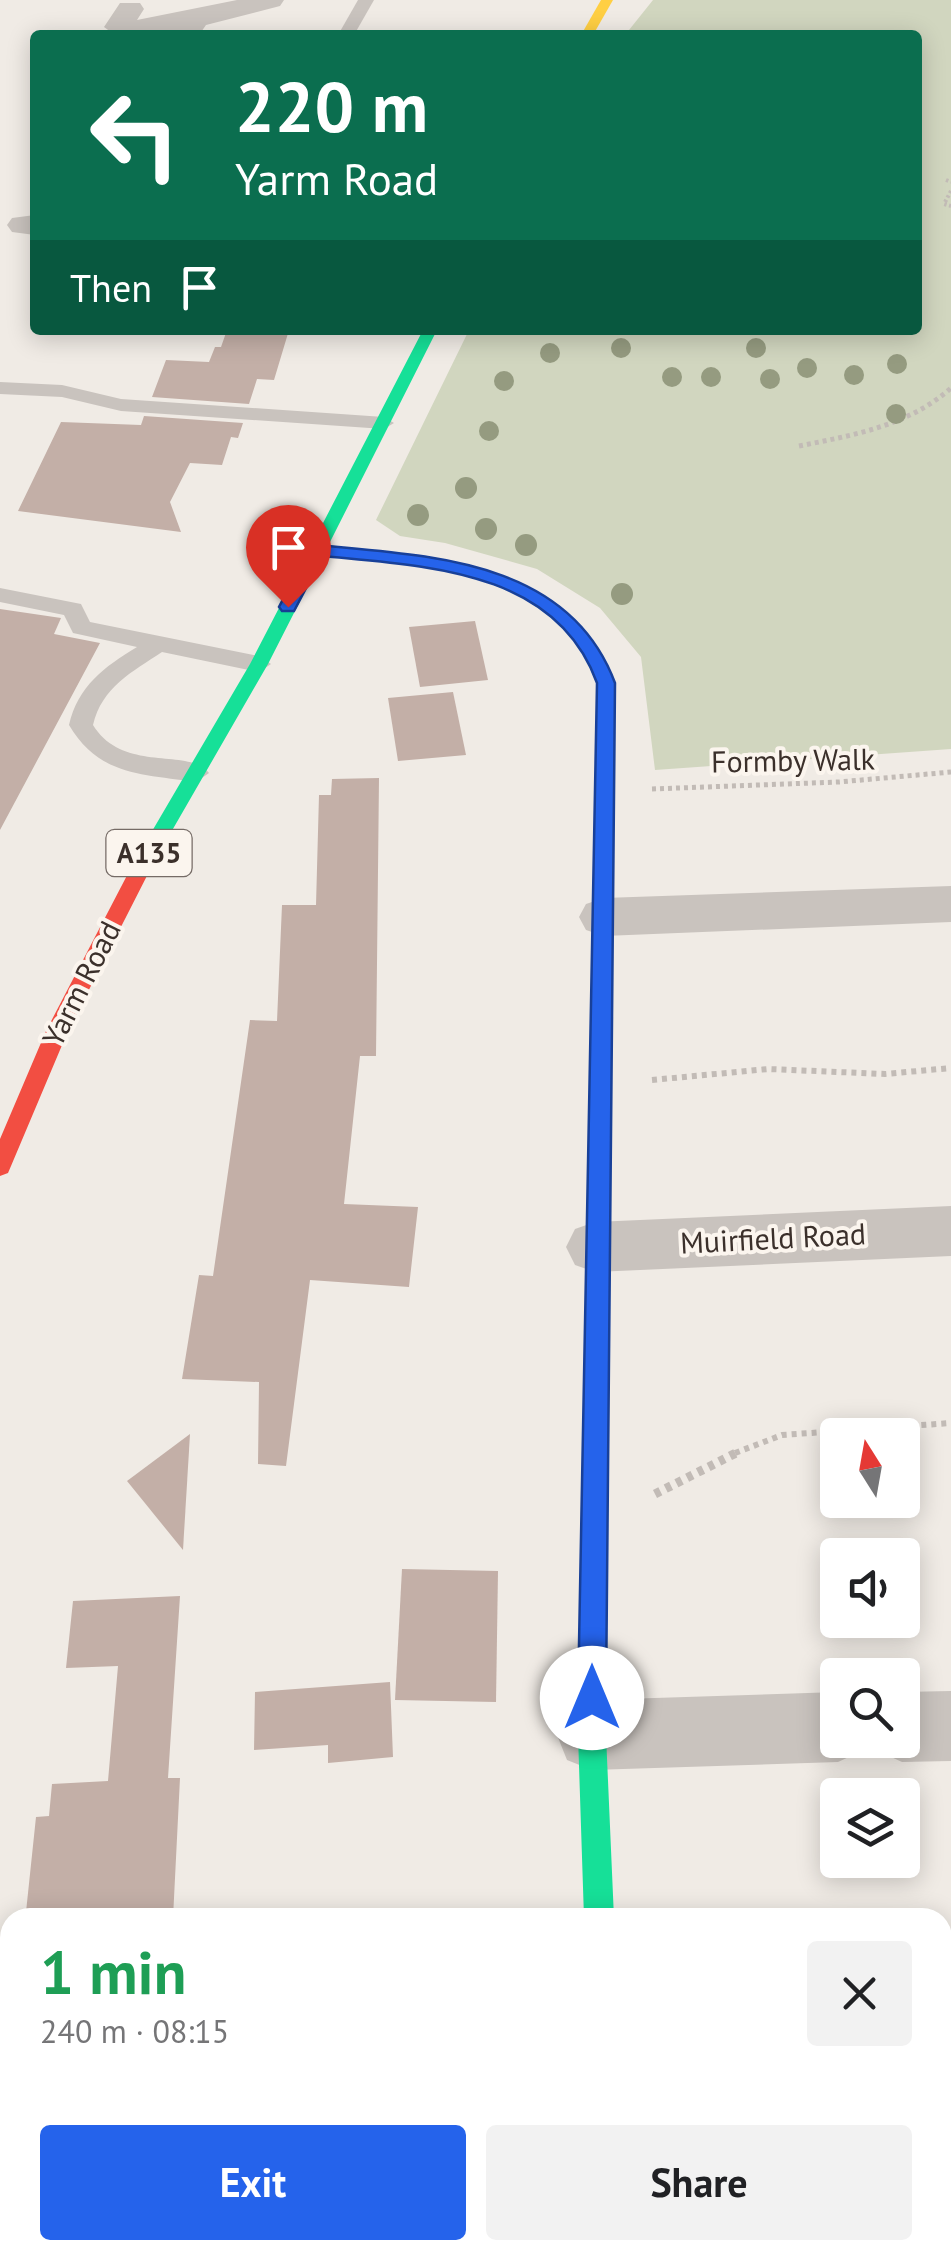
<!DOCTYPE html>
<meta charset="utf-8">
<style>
body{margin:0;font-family:"PT Sans",sans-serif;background:#f2f2f2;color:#202124;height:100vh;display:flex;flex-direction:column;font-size:38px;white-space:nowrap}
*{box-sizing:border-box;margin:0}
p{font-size:32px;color:#757577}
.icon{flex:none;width:55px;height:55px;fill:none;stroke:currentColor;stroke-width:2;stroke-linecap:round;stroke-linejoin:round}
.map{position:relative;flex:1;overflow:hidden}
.side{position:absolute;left:0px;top:1908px;width:952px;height:352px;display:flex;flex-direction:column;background:#fff;border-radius:30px 30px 0 0;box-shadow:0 5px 25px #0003}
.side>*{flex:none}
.guide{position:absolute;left:30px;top:30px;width:892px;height:305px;border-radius:10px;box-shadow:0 5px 25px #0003;background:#0b6e4f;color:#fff;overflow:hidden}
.needle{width:65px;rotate:349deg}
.buttons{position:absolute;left:820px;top:1418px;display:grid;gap:20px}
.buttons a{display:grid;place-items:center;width:100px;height:100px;border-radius:10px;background:#fff;box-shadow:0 5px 25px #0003;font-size:50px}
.pin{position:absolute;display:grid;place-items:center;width:85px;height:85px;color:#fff;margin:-102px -42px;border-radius:50% 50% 50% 0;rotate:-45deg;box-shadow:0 0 10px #0007}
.pin .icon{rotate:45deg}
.me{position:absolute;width:110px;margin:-55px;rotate:0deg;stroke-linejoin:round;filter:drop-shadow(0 0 8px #0008)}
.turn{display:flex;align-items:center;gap:35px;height:210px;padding:0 40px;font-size:45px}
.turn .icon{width:130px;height:130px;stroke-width:2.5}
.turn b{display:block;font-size:70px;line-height:85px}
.then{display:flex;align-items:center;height:95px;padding:0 40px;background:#0003;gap:20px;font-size:38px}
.round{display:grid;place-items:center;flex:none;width:105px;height:105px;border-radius:10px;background:#f2f2f2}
.head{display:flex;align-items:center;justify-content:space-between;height:170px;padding:0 40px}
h1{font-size:60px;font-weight:700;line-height:75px;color:#1e9e55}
.primary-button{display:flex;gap:20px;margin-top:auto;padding:20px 40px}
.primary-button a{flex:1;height:115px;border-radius:10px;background:#2563eb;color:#fff;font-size:40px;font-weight:700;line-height:115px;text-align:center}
.primary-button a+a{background:#f2f2f2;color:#202124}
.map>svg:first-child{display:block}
.green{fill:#d1d6bf}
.building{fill:#c3afa7}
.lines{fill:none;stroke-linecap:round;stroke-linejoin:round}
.path-far3{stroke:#c2bbb6;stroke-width:4;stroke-dasharray:2.5 2.5;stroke-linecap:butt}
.path-far2{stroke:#c2bbb6;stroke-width:5;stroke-dasharray:4 4;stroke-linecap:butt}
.path-far1{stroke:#c2bbb6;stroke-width:6;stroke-dasharray:5 5;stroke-linecap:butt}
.path{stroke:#c2bbb6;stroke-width:9;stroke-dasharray:6 6;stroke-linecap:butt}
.lane{fill:#c9c3be;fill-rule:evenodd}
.street{fill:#c9c3be;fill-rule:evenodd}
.fast{fill:#16e098;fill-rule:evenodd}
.slow{fill:#ffcf43;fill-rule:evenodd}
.jam{fill:#f24e42;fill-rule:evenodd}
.tree{fill:#959b80}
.route{fill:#2563eb;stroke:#184099;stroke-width:2.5}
.labels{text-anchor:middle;stroke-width:8;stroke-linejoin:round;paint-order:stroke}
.shield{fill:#fbf5ee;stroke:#756b66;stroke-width:2.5}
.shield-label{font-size:28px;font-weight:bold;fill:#3b302b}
.street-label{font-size:30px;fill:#3b302b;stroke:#fbf5ee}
</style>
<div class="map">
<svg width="951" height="2259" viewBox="0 0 951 2259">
<rect width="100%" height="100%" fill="#f0ebe5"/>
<g class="green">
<path d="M653,0H951V749L655,770L641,657L600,608L537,569L445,543L400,536L376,520L469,330H918V35H625Z"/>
<rect x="377" y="2250" width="190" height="9"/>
</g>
<g class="building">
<path d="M227,330H289L274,380L257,379L249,404L152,397L166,360L209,362L215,347H221Z"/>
<path d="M144,416L243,423L238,438L231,437L222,465L190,463L170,502L181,532L18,511L61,422L141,425Z"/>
<path d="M0,609L61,618L54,634L100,643L0,830Z"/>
<path d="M475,621L488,680L420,687L409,627Z"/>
<path d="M453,692L466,755L398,761L388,698Z"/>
<path d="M379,778L376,1056H360L344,1204L418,1207L409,1287L310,1280L286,1466L258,1464L259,1382L182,1379L199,1275L213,1276L250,1020L277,1021L282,905H316L319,795H331L332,779Z"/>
<path d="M190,1434L183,1550L127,1481Z"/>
<path d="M402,1569L498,1571L496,1702L395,1700Z"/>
<path d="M180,1596L168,1778H180L173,1918H62L63,1910L26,1912L36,1817L49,1816L52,1784L108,1781L118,1666L66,1668L73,1601Z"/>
<path d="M390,1682L393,1757L328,1763V1745L254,1750L255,1692Z"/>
</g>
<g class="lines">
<g class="path-far3">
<path d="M946,180L951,182"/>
<path d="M951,191L944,204L951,206"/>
</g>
<g class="path-far2">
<path d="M799,446C854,435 908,426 951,388"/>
<path d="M652,789L839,782L951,772"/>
</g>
<g class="path-far1">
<path d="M652,1080L768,1069L885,1074L951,1068"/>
<path d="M735,1453L782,1435L951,1423"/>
</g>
<path class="path" d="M655,1494L740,1451"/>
<g class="lane">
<path d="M358,0H374L354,35H338Z"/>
<path d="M0,382L62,385L121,399L384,417L394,423L384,429L121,411L62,397L0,394Z"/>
<path d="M0,588L81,604L90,622L259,656L271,664L259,672L162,652C132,672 102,687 93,725C123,774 190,747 209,773L196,782C142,774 99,776 69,725C78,686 104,667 137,647L73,633L64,615L0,602Z"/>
</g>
<g class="street">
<path d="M237,0H284L280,6L206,25L199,35H171L173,31L115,35L104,27L120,3H140L144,9L137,20Z"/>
<path d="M35,215V235L12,232L7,225L12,218Z"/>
<path d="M951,886V922L604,936L586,930L579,917L586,904L604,898Z"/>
<path d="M951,1206V1256L595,1272L575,1265L566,1247L575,1229L595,1222Z"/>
<path d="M951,1691V1761L902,1762L878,1751L873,1740H902V1692Z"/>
<path d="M838,1692V1740H867L862,1751L838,1762L592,1770L567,1760L557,1735L567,1710L592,1700Z"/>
<path d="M575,2250H657L658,2259H576Z"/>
</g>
<g class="fast">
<path d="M423,330H437L328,546C420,554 524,560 589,636C600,650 607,667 615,683L612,1063L609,1069H593L590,1063L597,683C591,672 587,659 579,648C523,568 411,564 323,556L268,664L151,867L144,869L134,862L250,664Z"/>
<path d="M596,1406L605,1410L609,1418L606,1735L614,1918H584L578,1735L583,1418L587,1410Z"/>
</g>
<g class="slow">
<path d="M601,0H613L593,35H581Z"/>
<path d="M601,1054L609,1057L612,1063L609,1418L605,1426L596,1430L587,1426L583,1418L590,1063L593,1057Z"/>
</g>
<path class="jam" d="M144,855L154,862L68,1031L11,1166L8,1173L0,1176V1139L46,1031L134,862Z"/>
</g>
<g class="tree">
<circle cx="621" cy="348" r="10"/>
<circle cx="756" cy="348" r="10"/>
<circle cx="550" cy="353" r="10"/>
<circle cx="897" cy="364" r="10"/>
<circle cx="807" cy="368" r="10"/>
<circle cx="854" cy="375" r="10"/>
<circle cx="672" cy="377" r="10"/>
<circle cx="711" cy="377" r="10"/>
<circle cx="770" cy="379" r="10"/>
<circle cx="504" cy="381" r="10"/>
<circle cx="896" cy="414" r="10"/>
<circle cx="489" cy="431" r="10"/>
<circle cx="466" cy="488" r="11"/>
<circle cx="418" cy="515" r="11"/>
<circle cx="486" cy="529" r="11"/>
<circle cx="526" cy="545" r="11"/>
<circle cx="622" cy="594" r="11"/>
</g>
<path class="route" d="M318,545C429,556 569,559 615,683L606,1698L602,1708L592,1712L582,1708L578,1698L597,683C556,569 424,566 323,556L294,611H282L279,607L309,550Z"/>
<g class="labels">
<rect class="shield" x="106.5" y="830" width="85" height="46" rx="8"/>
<g class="shield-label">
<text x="149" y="863">A135</text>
</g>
<g class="street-label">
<text transform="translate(793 761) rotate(-1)" y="10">Formby Walk</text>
<text transform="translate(82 984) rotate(-63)" y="10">Yarm Road</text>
<text transform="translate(773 1239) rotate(-3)" y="10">Muirfield Road</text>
</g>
</g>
</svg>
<div class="buttons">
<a><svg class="needle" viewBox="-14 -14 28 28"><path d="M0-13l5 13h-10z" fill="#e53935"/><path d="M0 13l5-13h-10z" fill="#757577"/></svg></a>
<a><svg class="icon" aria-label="sound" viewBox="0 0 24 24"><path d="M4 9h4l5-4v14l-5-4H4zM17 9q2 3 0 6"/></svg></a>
<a><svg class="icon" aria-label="search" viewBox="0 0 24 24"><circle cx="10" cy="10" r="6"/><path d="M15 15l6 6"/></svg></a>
<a><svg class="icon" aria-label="layers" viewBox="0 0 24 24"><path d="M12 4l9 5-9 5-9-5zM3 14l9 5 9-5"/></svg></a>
</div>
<div class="pin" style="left:288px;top:607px;background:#d93025"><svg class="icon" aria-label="arrive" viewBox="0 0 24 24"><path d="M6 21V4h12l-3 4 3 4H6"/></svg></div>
<svg class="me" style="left:592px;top:1698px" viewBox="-20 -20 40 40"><circle r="19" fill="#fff"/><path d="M0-13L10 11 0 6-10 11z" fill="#2563eb"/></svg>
<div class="guide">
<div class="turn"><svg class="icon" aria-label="left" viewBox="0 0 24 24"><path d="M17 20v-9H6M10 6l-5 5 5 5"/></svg><div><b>220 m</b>Yarm Road</div></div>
<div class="then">Then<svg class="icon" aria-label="arrive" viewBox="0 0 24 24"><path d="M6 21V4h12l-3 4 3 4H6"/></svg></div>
</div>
<section class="side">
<div class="head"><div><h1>1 min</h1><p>240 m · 08:15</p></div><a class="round"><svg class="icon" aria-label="close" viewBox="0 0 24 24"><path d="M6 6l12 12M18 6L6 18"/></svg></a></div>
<div class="primary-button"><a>Exit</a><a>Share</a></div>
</section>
</div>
